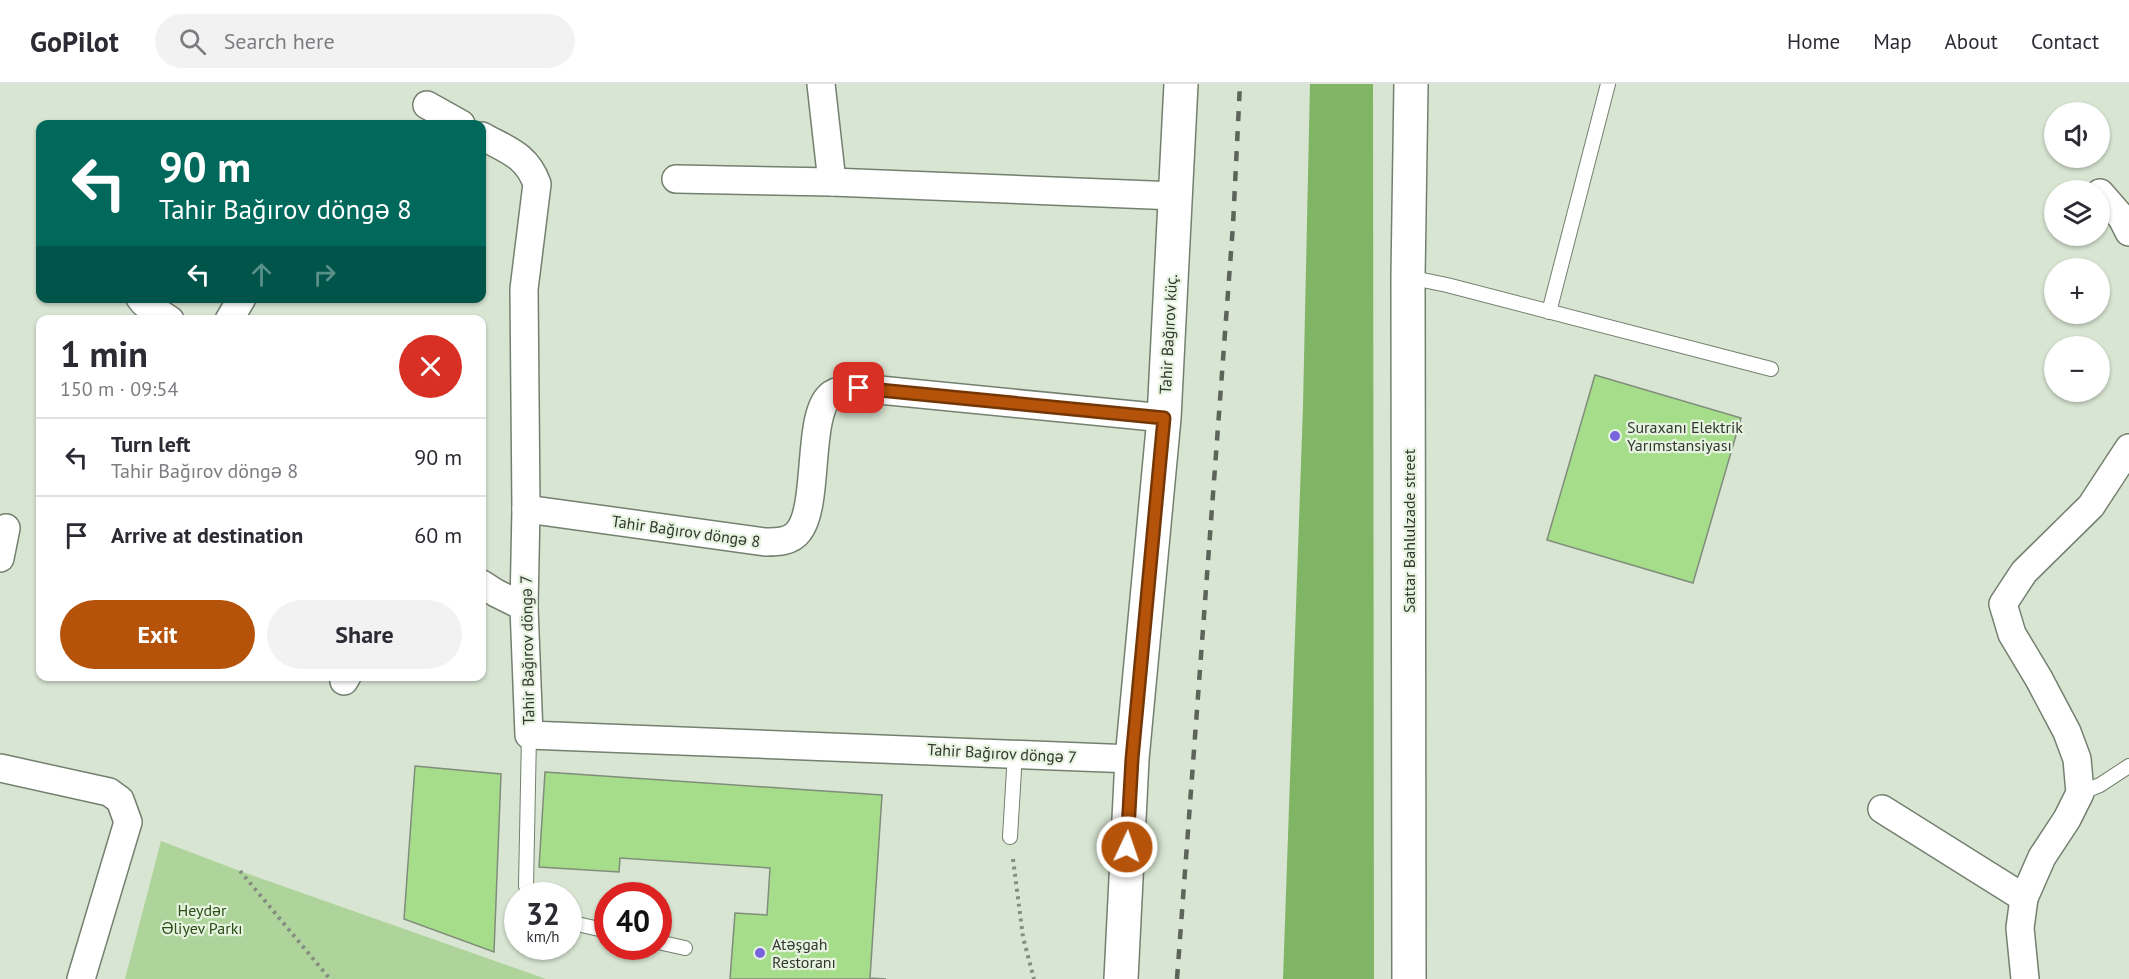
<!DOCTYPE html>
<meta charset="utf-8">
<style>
body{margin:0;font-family:"PT Sans",sans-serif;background:#f2f2f3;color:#2b2b33;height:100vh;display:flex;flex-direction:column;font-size:22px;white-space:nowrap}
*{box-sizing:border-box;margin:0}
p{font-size:20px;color:#7c7c81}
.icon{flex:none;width:33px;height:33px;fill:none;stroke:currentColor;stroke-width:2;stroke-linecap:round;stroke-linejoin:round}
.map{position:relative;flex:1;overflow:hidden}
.details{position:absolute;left:36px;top:231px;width:450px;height:366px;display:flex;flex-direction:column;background:#fff;border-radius:12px;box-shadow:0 2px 4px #0004}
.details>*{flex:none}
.banner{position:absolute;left:36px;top:36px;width:450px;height:183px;border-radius:12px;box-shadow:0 2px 4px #0004;background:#00695c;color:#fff;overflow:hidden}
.controls{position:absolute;left:2044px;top:18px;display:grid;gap:12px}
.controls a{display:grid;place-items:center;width:66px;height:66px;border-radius:50%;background:#fff;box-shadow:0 2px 4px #0004;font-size:30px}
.speed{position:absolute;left:504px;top:798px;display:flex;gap:12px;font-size:30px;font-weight:700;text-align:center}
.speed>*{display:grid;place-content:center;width:78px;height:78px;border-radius:50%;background:#fff;box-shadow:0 2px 4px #0004;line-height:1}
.speed small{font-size:15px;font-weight:400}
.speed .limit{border:9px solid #d22;background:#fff;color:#111}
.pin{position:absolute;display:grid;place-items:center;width:51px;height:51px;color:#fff;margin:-26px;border-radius:12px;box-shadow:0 3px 9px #0006}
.me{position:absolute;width:66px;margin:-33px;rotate:3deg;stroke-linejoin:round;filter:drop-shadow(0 0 4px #0008)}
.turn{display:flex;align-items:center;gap:21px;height:126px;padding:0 24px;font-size:27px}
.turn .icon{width:78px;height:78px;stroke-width:2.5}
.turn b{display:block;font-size:42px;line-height:51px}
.lanes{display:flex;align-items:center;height:57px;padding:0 24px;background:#0003;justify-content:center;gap:30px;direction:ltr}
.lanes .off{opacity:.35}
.round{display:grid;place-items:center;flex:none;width:63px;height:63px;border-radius:32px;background:#f2f2f3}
.overview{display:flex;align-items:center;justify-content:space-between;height:102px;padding:0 24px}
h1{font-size:36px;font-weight:800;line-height:45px}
.cta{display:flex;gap:12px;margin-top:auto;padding:12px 24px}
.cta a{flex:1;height:69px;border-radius:36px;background:#b45309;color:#fff;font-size:24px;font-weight:800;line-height:69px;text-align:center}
.cta a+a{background:#f2f2f3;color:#2b2b33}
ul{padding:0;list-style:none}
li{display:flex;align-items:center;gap:18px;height:78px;padding:0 24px;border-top:2px solid #e1e1e2}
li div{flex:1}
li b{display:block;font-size:22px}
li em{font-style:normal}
header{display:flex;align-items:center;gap:36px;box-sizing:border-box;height:84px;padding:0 30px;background:#fff;border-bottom:2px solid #e1e1e2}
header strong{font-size:28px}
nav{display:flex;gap:33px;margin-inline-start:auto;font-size:21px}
.search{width:420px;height:54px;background:#f2f2f3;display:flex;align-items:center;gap:15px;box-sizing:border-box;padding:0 21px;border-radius:33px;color:#7c7c81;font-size:22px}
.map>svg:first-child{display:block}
.green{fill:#aed49c}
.forest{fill:#7fb564}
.building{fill:#a6dd8b;stroke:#818d7b;stroke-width:1.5}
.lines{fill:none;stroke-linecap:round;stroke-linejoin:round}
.lane-casing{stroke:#74806f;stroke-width:16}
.street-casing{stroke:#74806f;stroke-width:30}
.secondary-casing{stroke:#74806f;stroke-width:36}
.path{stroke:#848d80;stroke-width:4;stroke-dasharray:3 4.5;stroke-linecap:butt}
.lane{stroke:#fff;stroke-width:14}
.street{stroke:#fff;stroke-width:27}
.secondary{stroke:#fff;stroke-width:33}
.rail{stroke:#5d645a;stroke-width:4.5;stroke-dasharray:10 10;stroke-linecap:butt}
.route-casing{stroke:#753606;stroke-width:15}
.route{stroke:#b45309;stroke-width:10}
.poi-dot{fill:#7964df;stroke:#e5f3df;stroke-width:2}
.labels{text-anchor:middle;stroke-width:4.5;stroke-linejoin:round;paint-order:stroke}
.street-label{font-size:16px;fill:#323730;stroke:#e5f3df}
.poi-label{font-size:16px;fill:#323730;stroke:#e5f3df;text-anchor:start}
.park-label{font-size:16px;fill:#2a4d16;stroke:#e5f3df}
</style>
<header>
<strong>GoPilot</strong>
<div class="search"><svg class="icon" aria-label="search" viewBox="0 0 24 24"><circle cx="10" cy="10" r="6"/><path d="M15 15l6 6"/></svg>Search here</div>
<nav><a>Home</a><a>Map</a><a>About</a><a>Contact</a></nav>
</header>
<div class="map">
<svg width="2129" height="895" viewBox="0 0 2129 895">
<rect width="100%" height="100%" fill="#d8e5d2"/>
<path class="green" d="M161,757L240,787L546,895H125Z"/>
<path class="forest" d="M1310,0H1373L1374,895H1283L1303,322Z"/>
<g class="building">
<path d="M1595,291L1741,334L1693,499L1547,456Z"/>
<path d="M415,682L501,690L494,868L404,835Z"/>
<path d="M545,688L882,711L870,894L886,895H730L735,829L767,831L770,784L620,774L619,788L539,783Z"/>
</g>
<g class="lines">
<defs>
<g id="lane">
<path d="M1408,193L1447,201L1771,285"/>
<path d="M1549,228L1608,0"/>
<path d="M2080,709L2100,701L2129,682"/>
<path d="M1010,753L1015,669"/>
<path d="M529,812L526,802L529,651"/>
<path d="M568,838L608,847"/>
<path d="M658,858L685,864"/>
</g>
<g id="street">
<path d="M821,0L832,98"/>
<path d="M427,21L461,40"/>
<path d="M482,52C507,66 527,71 537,100L524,205L526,425L524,523L529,651L1132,675"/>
<path d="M676,95L832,98L1176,112"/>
<path d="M2100,109L2122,134L2129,148"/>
<path d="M140,214L144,219L170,236"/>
<path d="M229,236L242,214"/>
<path d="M526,425L765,458C777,458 791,458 799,447C820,420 806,327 832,310C840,305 850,305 859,304L1164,334"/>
<path d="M0,474L6,444"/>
<path d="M482,500L496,509L524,523"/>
<path d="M344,597L347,592"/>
<path d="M0,684L109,708L120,716L128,738L81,895"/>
<path d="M1882,725L2024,814"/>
<path d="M2025,895L2020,844L2024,814L2042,773L2067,735L2080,709L2077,675L2067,648L2039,595L2012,550L2003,520L2024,488L2091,422L2129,364"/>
</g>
<g id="secondary">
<path d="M1121,895L1132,675L1164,334L1181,0"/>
<path d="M1409,895L1408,193L1411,0"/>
</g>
</defs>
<use href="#lane" class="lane-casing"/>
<use href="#street" class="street-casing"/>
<use href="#secondary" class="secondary-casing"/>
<g class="path">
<path d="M1013,775L1023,853L1034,895"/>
<path d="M240,787L330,895"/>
</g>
<use href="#lane" class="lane"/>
<use href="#street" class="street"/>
<use href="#secondary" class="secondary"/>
<path class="rail" d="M1177,895L1233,141L1240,0"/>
</g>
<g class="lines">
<defs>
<path id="route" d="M859,304L1164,334L1132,675L1127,763"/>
</defs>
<use href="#route" class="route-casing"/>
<use href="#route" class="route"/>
</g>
<g class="poi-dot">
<circle cx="1615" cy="352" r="6"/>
<circle cx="760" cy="869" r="6"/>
</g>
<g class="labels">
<g class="street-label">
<text transform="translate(1168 250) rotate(-87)" y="6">Tahir Bağırov küç.</text>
<text transform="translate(686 447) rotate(8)" y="6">Tahir Bağırov döngə 8</text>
<text transform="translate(1409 447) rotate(-90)" y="6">Sattar Bahlulzade street</text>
<text transform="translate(527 566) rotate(-91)" y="6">Tahir Bağırov döngə 7</text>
<text transform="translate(1002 669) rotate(3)" y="6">Tahir Bağırov döngə 7</text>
</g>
<g class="poi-label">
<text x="1627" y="349">Suraxanı Elektrik<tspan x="1627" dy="18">Yarımstansiyası</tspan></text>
<text x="772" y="866">Atəşgah<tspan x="772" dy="18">Restoranı</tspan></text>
</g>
<g class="park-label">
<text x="202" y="832">Heydər<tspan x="202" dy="18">Əliyev Parkı</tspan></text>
</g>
</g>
</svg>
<div class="controls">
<a><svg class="icon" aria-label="sound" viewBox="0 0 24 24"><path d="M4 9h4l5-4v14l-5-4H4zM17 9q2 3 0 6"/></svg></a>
<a><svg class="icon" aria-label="layers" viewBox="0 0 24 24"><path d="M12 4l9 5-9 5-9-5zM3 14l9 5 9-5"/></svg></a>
<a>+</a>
<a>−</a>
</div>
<div class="speed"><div>32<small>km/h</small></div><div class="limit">40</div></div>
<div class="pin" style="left:859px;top:304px;background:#d93025"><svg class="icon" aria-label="arrive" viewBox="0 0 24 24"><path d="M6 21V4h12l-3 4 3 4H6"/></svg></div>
<svg class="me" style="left:1127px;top:763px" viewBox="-20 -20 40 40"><circle r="17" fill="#b45309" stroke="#fff" stroke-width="3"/><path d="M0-11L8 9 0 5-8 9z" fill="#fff"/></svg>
<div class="banner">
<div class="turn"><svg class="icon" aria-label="left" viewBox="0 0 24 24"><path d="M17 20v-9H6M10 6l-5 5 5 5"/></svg><div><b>90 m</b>Tahir Bağırov döngə 8</div></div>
<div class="lanes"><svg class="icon" aria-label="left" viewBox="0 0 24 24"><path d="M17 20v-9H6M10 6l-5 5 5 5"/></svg><svg class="icon off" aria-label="ahead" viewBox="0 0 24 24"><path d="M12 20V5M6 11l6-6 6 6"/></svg><svg class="icon off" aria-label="right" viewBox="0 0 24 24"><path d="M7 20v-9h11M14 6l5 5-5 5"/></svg></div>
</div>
<section class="details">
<div class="overview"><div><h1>1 min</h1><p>150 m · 09:54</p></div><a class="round" style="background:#d93025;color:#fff"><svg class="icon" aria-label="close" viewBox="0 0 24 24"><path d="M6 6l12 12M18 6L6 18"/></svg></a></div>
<ul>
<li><svg class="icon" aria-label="left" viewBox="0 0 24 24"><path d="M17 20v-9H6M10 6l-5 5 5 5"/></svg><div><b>Turn left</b><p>Tahir Bağırov döngə 8</p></div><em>90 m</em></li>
<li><svg class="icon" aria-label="arrive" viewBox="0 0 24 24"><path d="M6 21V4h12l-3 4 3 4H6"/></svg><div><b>Arrive at destination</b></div><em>60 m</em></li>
</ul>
<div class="cta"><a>Exit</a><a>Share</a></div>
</section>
</div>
